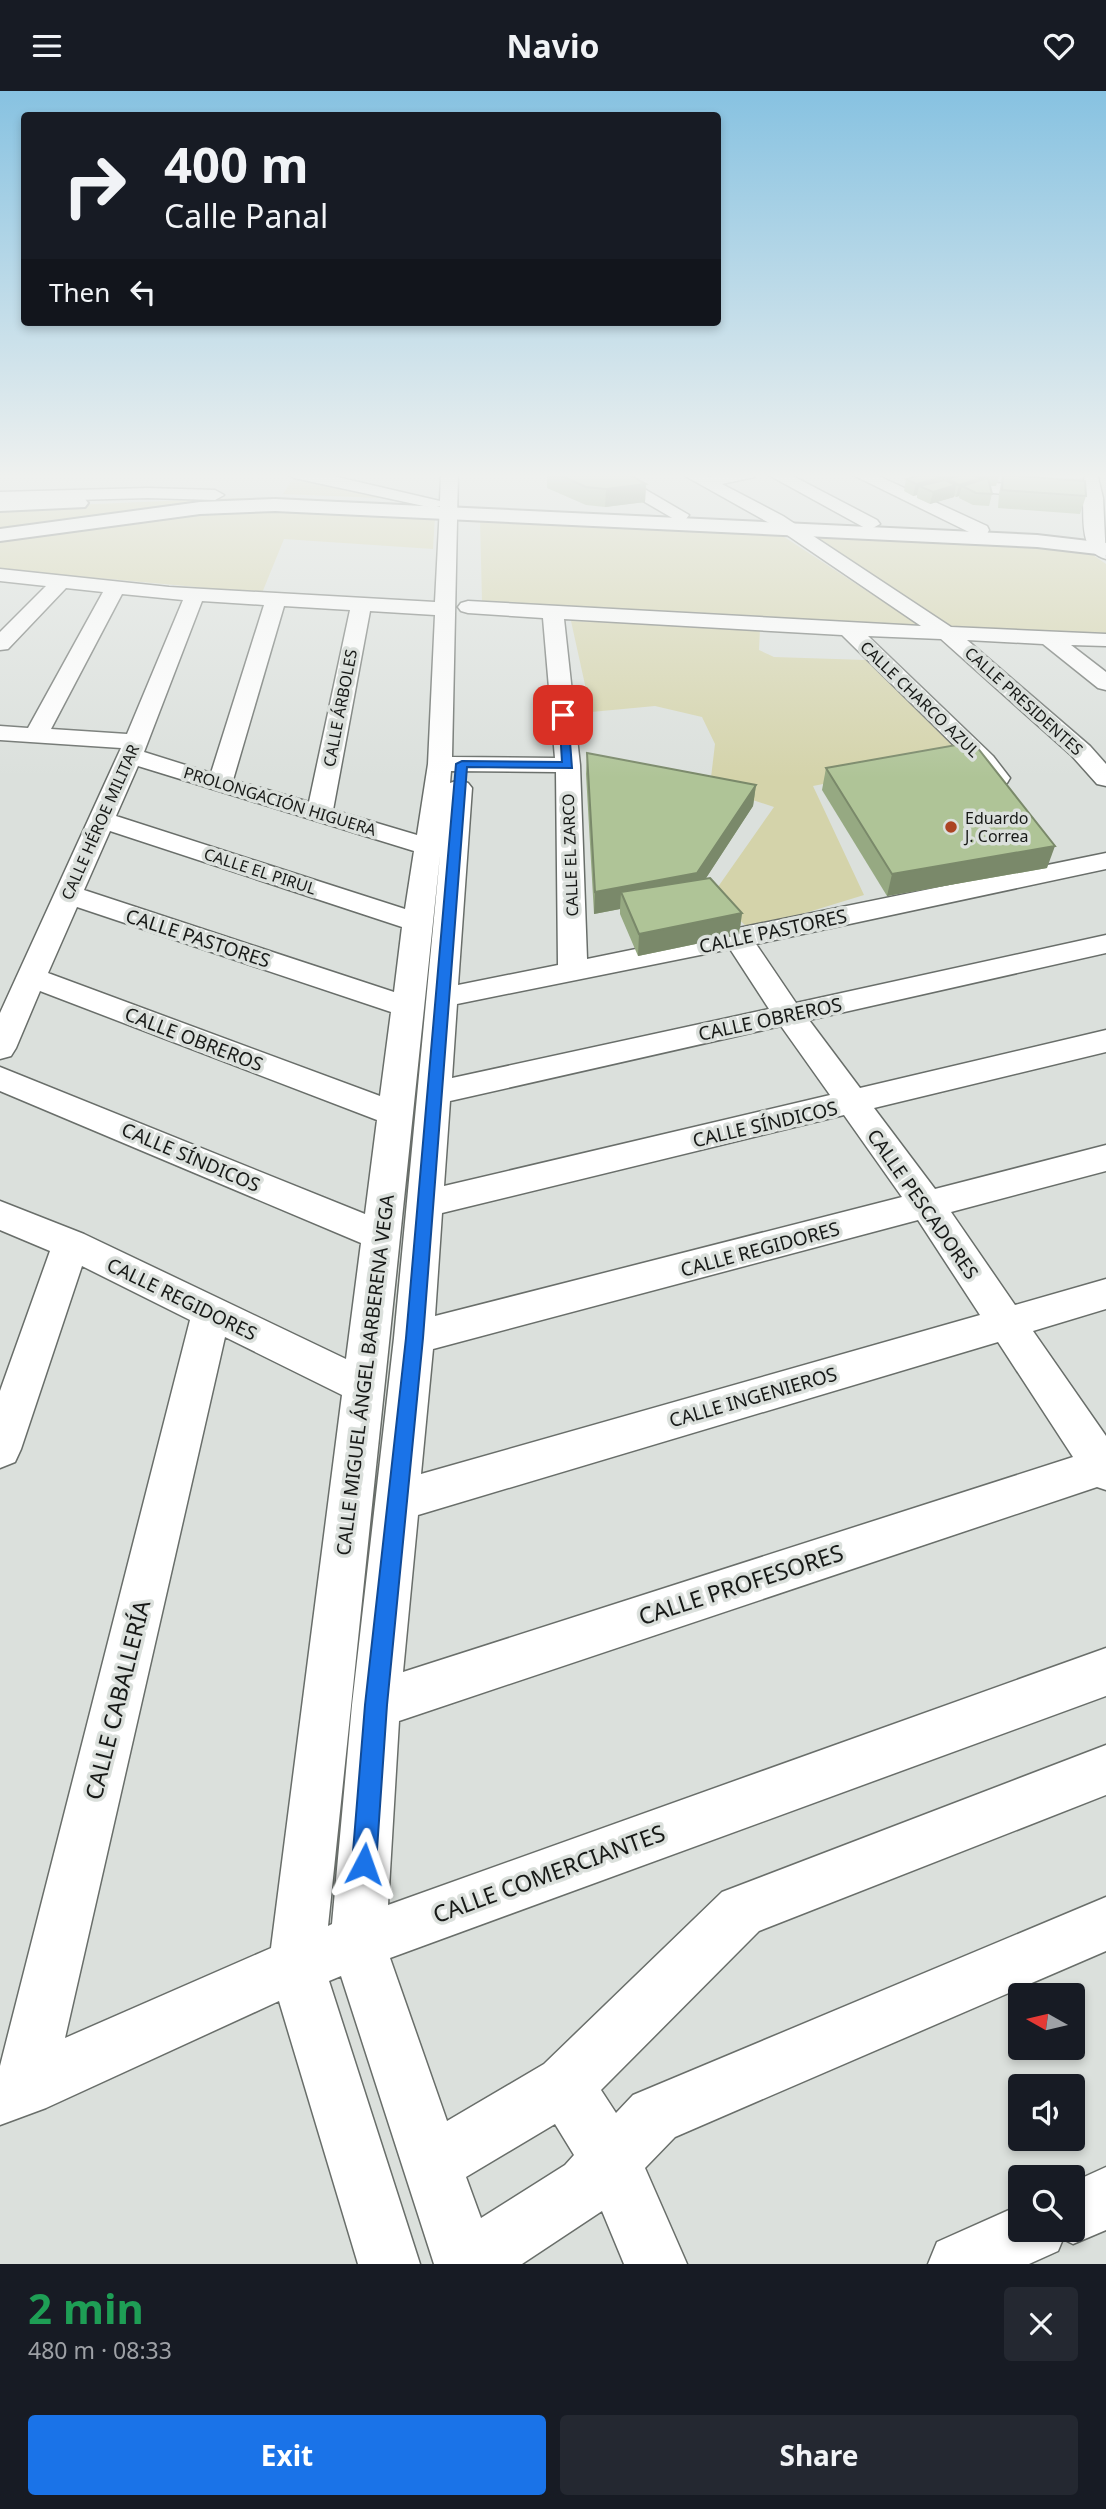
<!DOCTYPE html>
<meta charset="utf-8">
<style>
body{margin:0;font-family:"Noto Sans",sans-serif;background:#242831;color:#f1f3f6;height:100vh;display:flex;flex-direction:column;font-size:26px;white-space:nowrap}
*{box-sizing:border-box;margin:0}
p{font-size:23px;color:#9ea1a6}
.icon{flex:none;width:38px;height:38px;fill:none;stroke:currentColor;stroke-width:2;stroke-linecap:round;stroke-linejoin:round}
.map{position:relative;height:2173px;overflow:hidden}
.sheet{display:flex;flex-direction:column;background:#171b24;flex:1}
.sheet>*{flex:none}
.top-card{position:absolute;left:21px;top:21px;width:700px;height:214px;border-radius:7px;box-shadow:0 4px 10px #0003;background:#171b24;color:#f1f3f6;overflow:hidden}
.needle{width:46px;rotate:278deg}
.tools{position:absolute;left:1008px;top:1892px;display:grid;gap:14px}
.tools a{display:grid;place-items:center;width:77px;height:77px;border-radius:7px;background:#171b24;box-shadow:0 4px 10px #0003;font-size:35px}
.pin{position:absolute;display:grid;place-items:center;width:60px;height:60px;color:#fff;margin:-30px;border-radius:14px;box-shadow:0 4px 10px #0006}
.me{position:absolute;width:77px;margin:-38px;rotate:4deg;stroke-linejoin:round;filter:drop-shadow(0 0 5px #0008)}
.turn{display:flex;align-items:center;gap:24px;height:147px;padding:0 28px;font-size:32px}
.turn .icon{width:91px;height:91px;stroke-width:2.5}
.turn b{display:block;font-size:49px;line-height:60px}
.then{display:flex;align-items:center;height:66px;padding:0 28px;background:#0003;gap:14px;font-size:26px}
.round{display:grid;place-items:center;flex:none;width:74px;height:74px;border-radius:7px;background:#242831}
.head{display:flex;align-items:center;justify-content:space-between;height:119px;padding:0 28px}
h1{font-size:42px;font-weight:700;line-height:52px;color:#1e9e55}
.primary-button{display:flex;gap:14px;margin-top:auto;padding:14px 28px}
.primary-button a{flex:1;height:80px;border-radius:7px;background:#1a73e8;color:#fff;font-size:28px;font-weight:700;line-height:80px;text-align:center}
.primary-button a+a{background:#242831;color:#f1f3f6}
header{display:flex;justify-content:space-between;align-items:center;height:91px;padding:0 28px;background:#171b24;font-size:32px;font-weight:700}
.map>svg:first-child{display:block}
.green{fill:#d4d3aa}
.lines{fill:none;stroke-linecap:round;stroke-linejoin:round}
.minor-casing{stroke:#696e6a;stroke-width:3}
.major-casing{stroke:#696e6a;stroke-width:4}
.minor{fill:#fff;fill-rule:evenodd}
.major{fill:#fff;fill-rule:evenodd}
.wall{fill:#96a982}
.shaded-wall{fill:#7a896a}
.building{fill:#afc497;stroke:#7a896a;stroke-width:2}
.route{fill:#1a73e8;stroke:#114b97;stroke-width:2}
.poi-dot{fill:#ac4423;stroke:#dbe0dc;stroke-width:2.5}
.labels{text-anchor:middle;stroke-width:7;stroke-linejoin:round;paint-order:stroke}
.far-street-label{font-size:16px;fill:#171917;stroke:#dbe0dc}
.far-poi-label{font-size:16px;fill:#171917;stroke:#dbe0dc;text-anchor:start}
.street-label{font-size:19px;fill:#171917;stroke:#dbe0dc}
.near-street-label{font-size:23px;fill:#171917;stroke:#dbe0dc}
</style>
<header><svg class="icon" aria-label="menu" viewBox="0 0 24 24"><path d="M4 6h16M4 12h16M4 18h16"/></svg>Navio<svg class="icon" aria-label="heart" viewBox="0 0 24 24"><path d="M12 20l-8-8c-3-5 5-10 8-4 3-6 11-1 8 4z"/></svg></header>
<div class="map">
<svg width="1106" height="2173" viewBox="0 0 1106 2173">
<rect width="100%" height="100%" fill="#dbe0dc"/>
<g class="green">
<path d="M294,386L404,408L283,403Z"/>
<path d="M237,407L282,409L0,440V417Z"/>
<path d="M261,416L435,424L433,458L284,448L262,502L0,478V447L187,422Z"/>
<path d="M480,428L778,442L919,534L482,511Z"/>
<path d="M808,443L1040,452L1086,459L1106,473V544L953,536Z"/>
<path d="M571,530L760,538L759,559L774,566L866,569L964,665L813,695L864,804L750,839L713,803L774,716L710,695L715,653L702,626L655,615L591,621Z"/>
</g>
<g class="lines">
<defs>
<g id="minor">
<path d="M286,382H320L440,410L441,382H458L452,666L555,667L543,527L468,522L461,520L458,516L461,512L468,510L921,535L771,433L680,382H702L709,386L725,382H756L754,386L722,393L783,425L951,536L1106,543V555L1071,554L1106,581V599L1098,597L1043,553L967,549L1090,655L1106,673V695L1097,693L1072,665L941,548L868,545L993,665L1010,687L1007,692C990,696 985,687 975,675L842,544L564,528L580,674L587,868L1106,762V778L756,853L796,912L1106,844V862L809,929L860,997L1106,939V961L874,1017L935,1098L1106,1054V1080L951,1121L1015,1214L1106,1188V1218L1033,1240L1106,1345V1399L1097,1396L399,1630L388,1814L1106,1557V1605L390,1867L447,2030L544,1973L722,1801L1106,1654V1704L759,1840L601,1999L616,2022L633,2004L1106,1806V1860L675,2046L645,2077L687,2173H624L602,2120L522,2173H434L341,1885L329,1890L420,2173H358L279,1910L46,2017L0,2034V1975L190,1229L82,1175L21,1358L15,1371L0,1377V1300L50,1160L0,1139V1110L84,1143L346,1268L361,1152L0,1000V976L365,1123L377,1029L40,900L16,957L11,965L0,968V922L121,657L0,649V635L28,637L103,501L66,497L8,558L0,559V541L46,495L0,490V478L169,496L435,511L440,415L433,417L294,387ZM122,503L183,509L127,643L51,638ZM202,510L264,514L211,682L144,661ZM284,515L350,519L309,711L233,689ZM370,520L435,524L428,673L417,744L333,719ZM138,675L414,760L405,818L116,725ZM451,680L556,681L558,874L458,894L472,697L468,692L459,689L450,692ZM110,740L402,836L394,901L84,799ZM440,764L394,1247L352,1614L332,1833L328,1835ZM77,816L391,921L380,1005L48,882ZM730,858L769,918L452,987L457,913ZM781,935L830,1004L444,1095L450,1010ZM844,1024L902,1106L435,1225L442,1122ZM918,1129L980,1224L421,1383L433,1258ZM225,1246L342,1304L271,1857L65,1947ZM998,1251L1073,1366L403,1581L418,1424ZM555,2033L574,2064L565,2074L481,2127L466,2086Z"/>
<path d="M595,382H617L689,424L686,428H674Z"/>
<path d="M765,382H787L877,429L880,433L871,438L865,437Z"/>
<path d="M849,382H872L987,435L989,439L987,443H973Z"/>
<path d="M934,382H958L976,390L1083,401L1085,382H1097L1103,407L1106,468C1080,461 1084,432 1083,411L973,400Z"/>
<path d="M148,397L215,399L224,404L215,409L148,407L0,411V401Z"/>
<path d="M1106,2076V2139L1073,2153L1063,2148L1058,2160L1029,2173H928L937,2151L1020,2114V2138H1073V2091Z"/>
</g>
<g id="major">
<path d="M78,406L85,408L88,412L85,416L0,420V408Z"/>
<path d="M275,408L1037,444L1106,452V464L1037,456L275,420L200,423L0,450V438L200,411Z"/>
</g>
</defs>
<use href="#minor" class="minor-casing"/>
<use href="#major" class="major-casing"/>
<use href="#minor" class="minor"/>
<use href="#major" class="major"/>
</g>
<g class="wall">
<path d="M547,382H626L646,393L645,411L605,416L586,414L547,397Z"/>
<path d="M916,382H1000L996,395H989L992,403L989,415L973,414L959,407V405L956,406L954,405V406L930,413L917,407V404L913,405L904,400L906,388L915,386Z"/>
<path d="M1003,384L1086,405L1080,423L998,417L999,402Z"/>
<path d="M587,662L756,694L753,715L706,787L742,822L739,844L638,865L620,823V818L594,823L586,683Z"/>
<path d="M826,677L1047,777L887,805L822,699Z"/>
</g>
<g class="shaded-wall">
<path d="M926,382H931L940,387L937,399L919,395L917,404L913,405L916,393L924,391Z"/>
<path d="M960,382H963L960,393L978,388L979,382H987V385L982,389L962,395L959,405L956,406L959,394L948,388L946,397L956,394L954,406L930,413L933,401L940,399L943,387Z"/>
<path d="M646,393L645,411L605,416L606,398Z"/>
<path d="M756,694L753,715L695,804L621,801L620,818L594,823L595,801Z"/>
<path d="M1055,755L1047,777L887,805L892,783Z"/>
<path d="M742,822L739,844L638,865L639,843Z"/>
</g>
<g class="building">
<path d="M555,382H626L646,393L606,398L586,396Z"/>
<path d="M929,382L940,387L916,393L906,388Z"/>
<path d="M933,382H960L943,387Z"/>
<path d="M966,383L982,387L959,394L948,388Z"/>
<path d="M1003,384L1085,390L1086,405L1002,399Z"/>
<path d="M988,387L992,403L976,402L962,395Z"/>
<path d="M945,389L956,394L933,401L919,395Z"/>
<path d="M973,651L1055,755L892,783L826,677Z"/>
<path d="M587,662L756,694L697,782L595,801Z"/>
<path d="M710,787L742,822L639,843L621,801Z"/>
</g>
<linearGradient id="sky" x2="0" y2="1"><stop stop-color="#87c2e1"/><stop offset="0.56" stop-color="#eff1ef"/><stop offset="1" stop-color="#eff1ef" stop-opacity="0"/></linearGradient>
<rect width="1106" height="687" fill="url(#sky)"/>
<path class="route" d="M559,621L568,624L572,677L467,676L423,1247L387,1614L376,1773L373,1781L364,1785L356,1781L352,1773L365,1614L406,1247L456,673L462,670L562,671Z"/>
<circle class="poi-dot" cx="951" cy="736" r="7"/>
<g class="labels">
<g class="far-street-label">
<text transform="translate(920 608) rotate(44)" y="6">CALLE CHARCO AZUL</text>
<text transform="translate(1024 610) rotate(42)" y="6">CALLE PRESIDENTES</text>
<text transform="translate(340 617) rotate(-79)" y="6">CALLE ÁRBOLES</text>
<text transform="translate(280 710) rotate(17)" y="6">PROLONGACIÓN HIGUERA</text>
<text transform="translate(100 731) rotate(-66)" y="6">CALLE HÉROE MILITAR</text>
<text transform="translate(570 764) rotate(-92)" y="6">CALLE EL ZARCO</text>
<text transform="translate(260 780) rotate(18)" y="6">CALLE EL PIRUL</text>
</g>
<g class="far-poi-label">
<text x="965" y="733">Eduardo<tspan x="965" dy="18">J. Correa</tspan></text>
</g>
<g class="street-label">
<text transform="translate(773 840) rotate(-12)" y="7">CALLE PASTORES</text>
<text transform="translate(198 847) rotate(18)" y="7">CALLE PASTORES</text>
<text transform="translate(770 928) rotate(-12)" y="7">CALLE OBREROS</text>
<text transform="translate(194 948) rotate(21)" y="7">CALLE OBREROS</text>
<text transform="translate(765 1033) rotate(-13)" y="7">CALLE SÍNDICOS</text>
<text transform="translate(191 1066) rotate(23)" y="7">CALLE SÍNDICOS</text>
<text transform="translate(923 1113) rotate(55)" y="7">CALLE PESCADORES</text>
<text transform="translate(760 1158) rotate(-15)" y="7">CALLE REGIDORES</text>
<text transform="translate(182 1208) rotate(26)" y="7">CALLE REGIDORES</text>
<text transform="translate(365 1284) rotate(-83)" y="7">CALLE MIGUEL ÁNGEL BARBERENA VEGA</text>
<text transform="translate(753 1306) rotate(-16)" y="7">CALLE INGENIEROS</text>
</g>
<g class="near-street-label">
<text transform="translate(741 1494) rotate(-18)" y="8">CALLE PROFESORES</text>
<text transform="translate(118 1609) rotate(-76)" y="8">CALLE CABALLERÍA</text>
<text transform="translate(549 1783) rotate(-20)" y="8">CALLE COMERCIANTES</text>
</g>
</g>
</svg>
<div class="tools">
<a><svg class="needle" viewBox="-14 -14 28 28"><path d="M0-13l5 13h-10z" fill="#e53935"/><path d="M0 13l5-13h-10z" fill="#9ea1a6"/></svg></a>
<a><svg class="icon" aria-label="sound" viewBox="0 0 24 24"><path d="M4 9h4l5-4v14l-5-4H4zM17 9q2 3 0 6"/></svg></a>
<a><svg class="icon" aria-label="search" viewBox="0 0 24 24"><circle cx="10" cy="10" r="6"/><path d="M15 15l6 6"/></svg></a>
</div>
<div class="pin" style="left:563px;top:624px;background:#d93025"><svg class="icon" aria-label="arrive" viewBox="0 0 24 24"><path d="M6 21V4h12l-3 4 3 4H6"/></svg></div>
<svg class="me" style="left:364px;top:1773px" viewBox="-20 -20 40 40"><path d="M0-17L14 15 0 8-14 15z" fill="#1a73e8" stroke="#fff" stroke-width="4"/></svg>
<div class="top-card">
<div class="turn"><svg class="icon" aria-label="right" viewBox="0 0 24 24"><path d="M7 20v-9h11M14 6l5 5-5 5"/></svg><div><b>400 m</b>Calle Panal</div></div>
<div class="then">Then<svg class="icon" aria-label="left" viewBox="0 0 24 24"><path d="M17 20v-9H6M10 6l-5 5 5 5"/></svg></div>
</div>
</div>
<section class="sheet">
<div class="head"><div><h1>2 min</h1><p>480 m · 08:33</p></div><a class="round"><svg class="icon" aria-label="close" viewBox="0 0 24 24"><path d="M6 6l12 12M18 6L6 18"/></svg></a></div>
<div class="primary-button"><a>Exit</a><a>Share</a></div>
</section>
